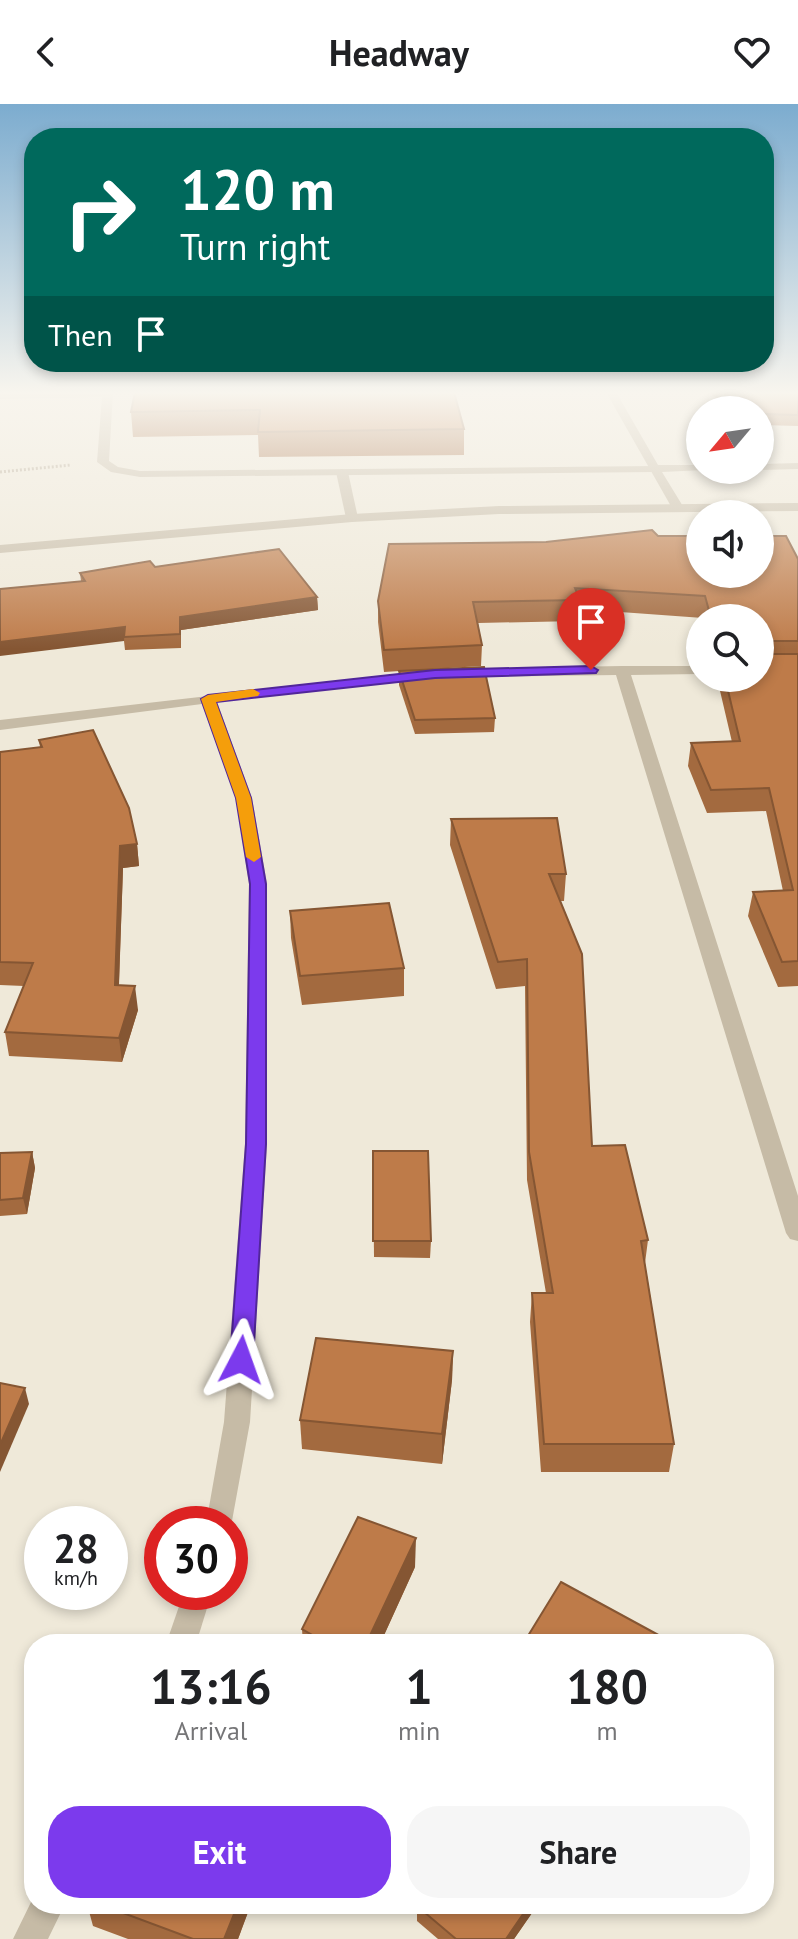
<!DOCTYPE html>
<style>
body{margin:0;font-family:"PT Sans",sans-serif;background:#f6f6f6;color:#202124;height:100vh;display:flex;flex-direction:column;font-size:30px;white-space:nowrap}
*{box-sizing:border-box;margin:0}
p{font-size:26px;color:#757577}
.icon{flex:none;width:44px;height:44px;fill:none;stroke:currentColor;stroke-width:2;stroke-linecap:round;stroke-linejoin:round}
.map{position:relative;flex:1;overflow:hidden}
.details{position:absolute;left:24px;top:1530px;width:750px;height:280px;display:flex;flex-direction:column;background:#fff;border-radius:32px;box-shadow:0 4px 12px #0003}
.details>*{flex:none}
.guide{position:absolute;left:24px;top:24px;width:750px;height:244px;border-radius:32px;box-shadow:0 4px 12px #0003;background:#00695c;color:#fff;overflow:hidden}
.needle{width:52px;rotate:241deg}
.tools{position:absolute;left:686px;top:292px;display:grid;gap:16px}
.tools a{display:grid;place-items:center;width:88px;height:88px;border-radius:50%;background:#fff;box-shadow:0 4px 12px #0003;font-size:40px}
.speed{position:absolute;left:24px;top:1402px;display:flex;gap:16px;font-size:40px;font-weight:700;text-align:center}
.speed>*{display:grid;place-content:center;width:104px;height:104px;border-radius:50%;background:#fff;box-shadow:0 4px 12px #0003;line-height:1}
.speed small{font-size:20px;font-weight:400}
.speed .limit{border:12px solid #d22;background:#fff;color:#111}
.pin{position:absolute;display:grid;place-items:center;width:68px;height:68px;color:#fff;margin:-82px -34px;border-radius:50% 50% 50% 0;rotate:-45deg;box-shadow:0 0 8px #0007}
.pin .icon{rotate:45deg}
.me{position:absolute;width:88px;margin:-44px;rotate:4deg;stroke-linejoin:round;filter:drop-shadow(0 0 6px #0008)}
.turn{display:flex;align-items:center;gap:28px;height:168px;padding:0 24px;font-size:36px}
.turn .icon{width:104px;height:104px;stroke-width:2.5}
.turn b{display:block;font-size:56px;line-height:68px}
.then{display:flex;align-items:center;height:76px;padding:0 24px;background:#0003;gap:16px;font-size:30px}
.eta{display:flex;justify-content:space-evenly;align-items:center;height:136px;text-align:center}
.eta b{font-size:48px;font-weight:700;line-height:56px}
.action{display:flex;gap:16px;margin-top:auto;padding:16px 24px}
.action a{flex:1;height:92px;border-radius:32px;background:#7c3aed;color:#fff;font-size:32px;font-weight:700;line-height:92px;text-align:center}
.action a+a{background:#f6f6f6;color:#202124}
header{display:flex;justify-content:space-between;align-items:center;height:104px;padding:0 24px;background:#fff;font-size:36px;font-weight:700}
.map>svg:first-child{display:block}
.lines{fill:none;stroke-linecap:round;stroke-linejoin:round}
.path{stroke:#b2a590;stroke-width:3;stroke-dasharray:2 2;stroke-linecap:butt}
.service{fill:#c6bba6;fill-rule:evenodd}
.minor{fill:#c6bba6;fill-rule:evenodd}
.tertiary{fill:#c6bba6;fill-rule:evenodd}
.wall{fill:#a36a3f}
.shaded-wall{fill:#855633}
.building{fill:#be7b49;stroke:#855633;stroke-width:2}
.route{fill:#7c3aed;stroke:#51269a;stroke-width:2}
.slow{fill:#f59e0b}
</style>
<header><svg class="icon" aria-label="back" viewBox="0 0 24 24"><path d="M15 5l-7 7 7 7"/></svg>Headway<svg class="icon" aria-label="heart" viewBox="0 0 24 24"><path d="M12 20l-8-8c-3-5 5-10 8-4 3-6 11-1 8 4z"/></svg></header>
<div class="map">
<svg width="798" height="1835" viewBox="0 0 798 1835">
<rect width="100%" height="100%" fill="#efe9d9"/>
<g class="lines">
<path class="path" d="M0,368L71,361"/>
<path class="service" d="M113,288L109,357L118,363L140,367L654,362L660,365L654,368L140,373L111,368L97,358L102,293L0,295V289Z"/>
<g class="minor">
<path d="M606,288H616L658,361H700V366H704L662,368L684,404L682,407L672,404Z"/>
<path d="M798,359V365L760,366H758L760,360Z"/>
<path d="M342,365L348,368L358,414L352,418L346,414L336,368Z"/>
<path d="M622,562H700V570L631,571L798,1092V1137L790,1135L786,1129L616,571L460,573L453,569L460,565Z"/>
<path d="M424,567L431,571L429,574L217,598L252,694L267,780V1040L250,1318L230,1428V1420H206L224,1318L245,1040L249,780L236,694L202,600L0,626V616Z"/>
<path d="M184,1488H212L196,1540H166Z"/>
<path d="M34,1792V1800H65L48,1835H13Z"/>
</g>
<path class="tertiary" d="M798,399V407L499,410L352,418L0,449V441L352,410L499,402Z"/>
</g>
<g class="wall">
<path d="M135,288L464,325V351L259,353L258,331L133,333L131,308Z"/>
<path d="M708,288H798V322L760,321V306H731Z"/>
<path d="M658,432L798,455V882L778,883L748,812L753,788L783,787L766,707L707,709L688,662L691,639L732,638L717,574H760V514H703L579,505L578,517L478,519L482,541L481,562L384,568L378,518V497L546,438Z"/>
<path d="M155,463L317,493L318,506L181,526V544L125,546L124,537L81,477L80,469Z"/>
<path d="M399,567L495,614L494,628L415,630L399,581Z"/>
<path d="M39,636L137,740L139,762L123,764L119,881L138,906L122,958L9,952L5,928L24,882L0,881V648L40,643Z"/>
<path d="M451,715L566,770L564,797H560L592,1042L648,1136L645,1159L674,1340L669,1368H541L530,1218L532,1189H546L527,1076L525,882L496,885L450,741Z"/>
<path d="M290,807L404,864V892L302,901L291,834Z"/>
<path d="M373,1047L431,1137L430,1154L374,1153Z"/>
<path d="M32,1048L35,1064L27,1110L0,1112V1049Z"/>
<path d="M453,1247L452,1276L442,1360L302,1345L300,1316Z"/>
<path d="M415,1463L380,1540H303L302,1525Z"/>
<path d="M87,1800H251L238,1835H128L93,1822Z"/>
<path d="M417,1802L532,1809L514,1835H438L417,1817Z"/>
</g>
<g class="shaded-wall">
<path d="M317,493L318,506L181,526V544L180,513Z"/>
<path d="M125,523L124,537L0,552V538Z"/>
<path d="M137,740L139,762L123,764L118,905L115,881L120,742Z"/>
<path d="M135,882L138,906L122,958L119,934Z"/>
<path d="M32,1048L35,1064L27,1110L23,1094Z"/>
<path d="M453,1247L452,1276L442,1360V1330Z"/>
<path d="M25,1284L29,1300L0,1368V1341Z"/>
<path d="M416,1434L415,1463L380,1540H366Z"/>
<path d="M238,1800H251L238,1835H224Z"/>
<path d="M530,1800H533L532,1809L514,1835H506Z"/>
</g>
<g class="building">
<path d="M135,288H454L464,325L258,328L260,306L131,308Z"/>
<path d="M724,288H798V311L760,310V306H747Z"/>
<path d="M652,426L658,432H700V470H760V432H786L798,455V537H761L760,547L763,550H798V857L782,858L753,788L793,786L769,684L711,686L691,639L740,637L725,574H760V514H711L705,492L575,484L580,496L473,498L482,541L384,546L378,497L389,440L546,438Z"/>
<path d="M279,445L317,493L180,513V530L124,533L125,523L0,538V485L85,477L80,469L150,457L155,463Z"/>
<path d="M484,563L495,614L415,616L399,567Z"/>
<path d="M93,626L129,704L137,740L120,742L115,881L135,882L119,934L5,928L33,859L0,858V648L42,643L39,636Z"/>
<path d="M557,714L566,770H549L582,850L592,1042L625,1041L648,1136L641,1137L674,1340H544L532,1189H553L529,1048L527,855L498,858L451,715Z"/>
<path d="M389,799L404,864L300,872L290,807Z"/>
<path d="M373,1047H428L431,1137H373Z"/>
<path d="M32,1048L23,1094L0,1096V1049Z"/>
<path d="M316,1234L453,1247L442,1330L300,1316Z"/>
<path d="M0,1279L25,1284L0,1341Z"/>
<path d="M358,1413L416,1434L366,1540H328L302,1525Z"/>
<path d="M561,1478L664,1534L661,1540H523Z"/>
<path d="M99,1800H238L224,1835H193Z"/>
<path d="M419,1800H530L506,1835H456L417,1802Z"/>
</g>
<linearGradient id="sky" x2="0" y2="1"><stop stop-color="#7caccf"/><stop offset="0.53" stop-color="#f8f5ee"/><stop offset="1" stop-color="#f8f5ee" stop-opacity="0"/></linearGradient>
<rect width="798" height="545" fill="url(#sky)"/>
<path class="route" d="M591,562L598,566L596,569L435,574L216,598L251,694L266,780V1040L253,1256L249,1263L241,1265L233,1263L230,1256L246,1040L250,780L236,694L201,595L208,591L435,566Z"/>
<path class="slow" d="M253,585L260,589L258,592L216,598L251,694L261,753L254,758L246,753L236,694L201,595L208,591Z"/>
</svg>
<div class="tools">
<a><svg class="needle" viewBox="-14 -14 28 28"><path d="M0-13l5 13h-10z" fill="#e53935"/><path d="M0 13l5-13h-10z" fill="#757577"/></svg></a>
<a><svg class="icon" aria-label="sound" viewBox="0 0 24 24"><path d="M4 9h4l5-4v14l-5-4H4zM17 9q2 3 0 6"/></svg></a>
<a><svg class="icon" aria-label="search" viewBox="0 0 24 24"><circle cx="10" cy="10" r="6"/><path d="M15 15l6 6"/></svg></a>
</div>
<div class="speed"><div>28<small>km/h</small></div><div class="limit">30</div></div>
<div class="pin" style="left:591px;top:566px;background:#d93025"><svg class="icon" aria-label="arrive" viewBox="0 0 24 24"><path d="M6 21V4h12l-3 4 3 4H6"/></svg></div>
<svg class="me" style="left:241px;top:1256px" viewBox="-20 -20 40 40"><path d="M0-17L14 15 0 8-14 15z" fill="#7c3aed" stroke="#fff" stroke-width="4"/></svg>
<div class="guide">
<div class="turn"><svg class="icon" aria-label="right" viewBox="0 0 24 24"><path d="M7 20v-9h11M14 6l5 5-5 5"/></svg><div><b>120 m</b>Turn right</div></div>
<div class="then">Then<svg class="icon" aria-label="arrive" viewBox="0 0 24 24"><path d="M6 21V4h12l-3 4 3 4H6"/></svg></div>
</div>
<section class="details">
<div class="eta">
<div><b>13:16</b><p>Arrival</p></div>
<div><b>1</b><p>min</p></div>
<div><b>180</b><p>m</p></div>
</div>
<div class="action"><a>Exit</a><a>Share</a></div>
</section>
</div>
